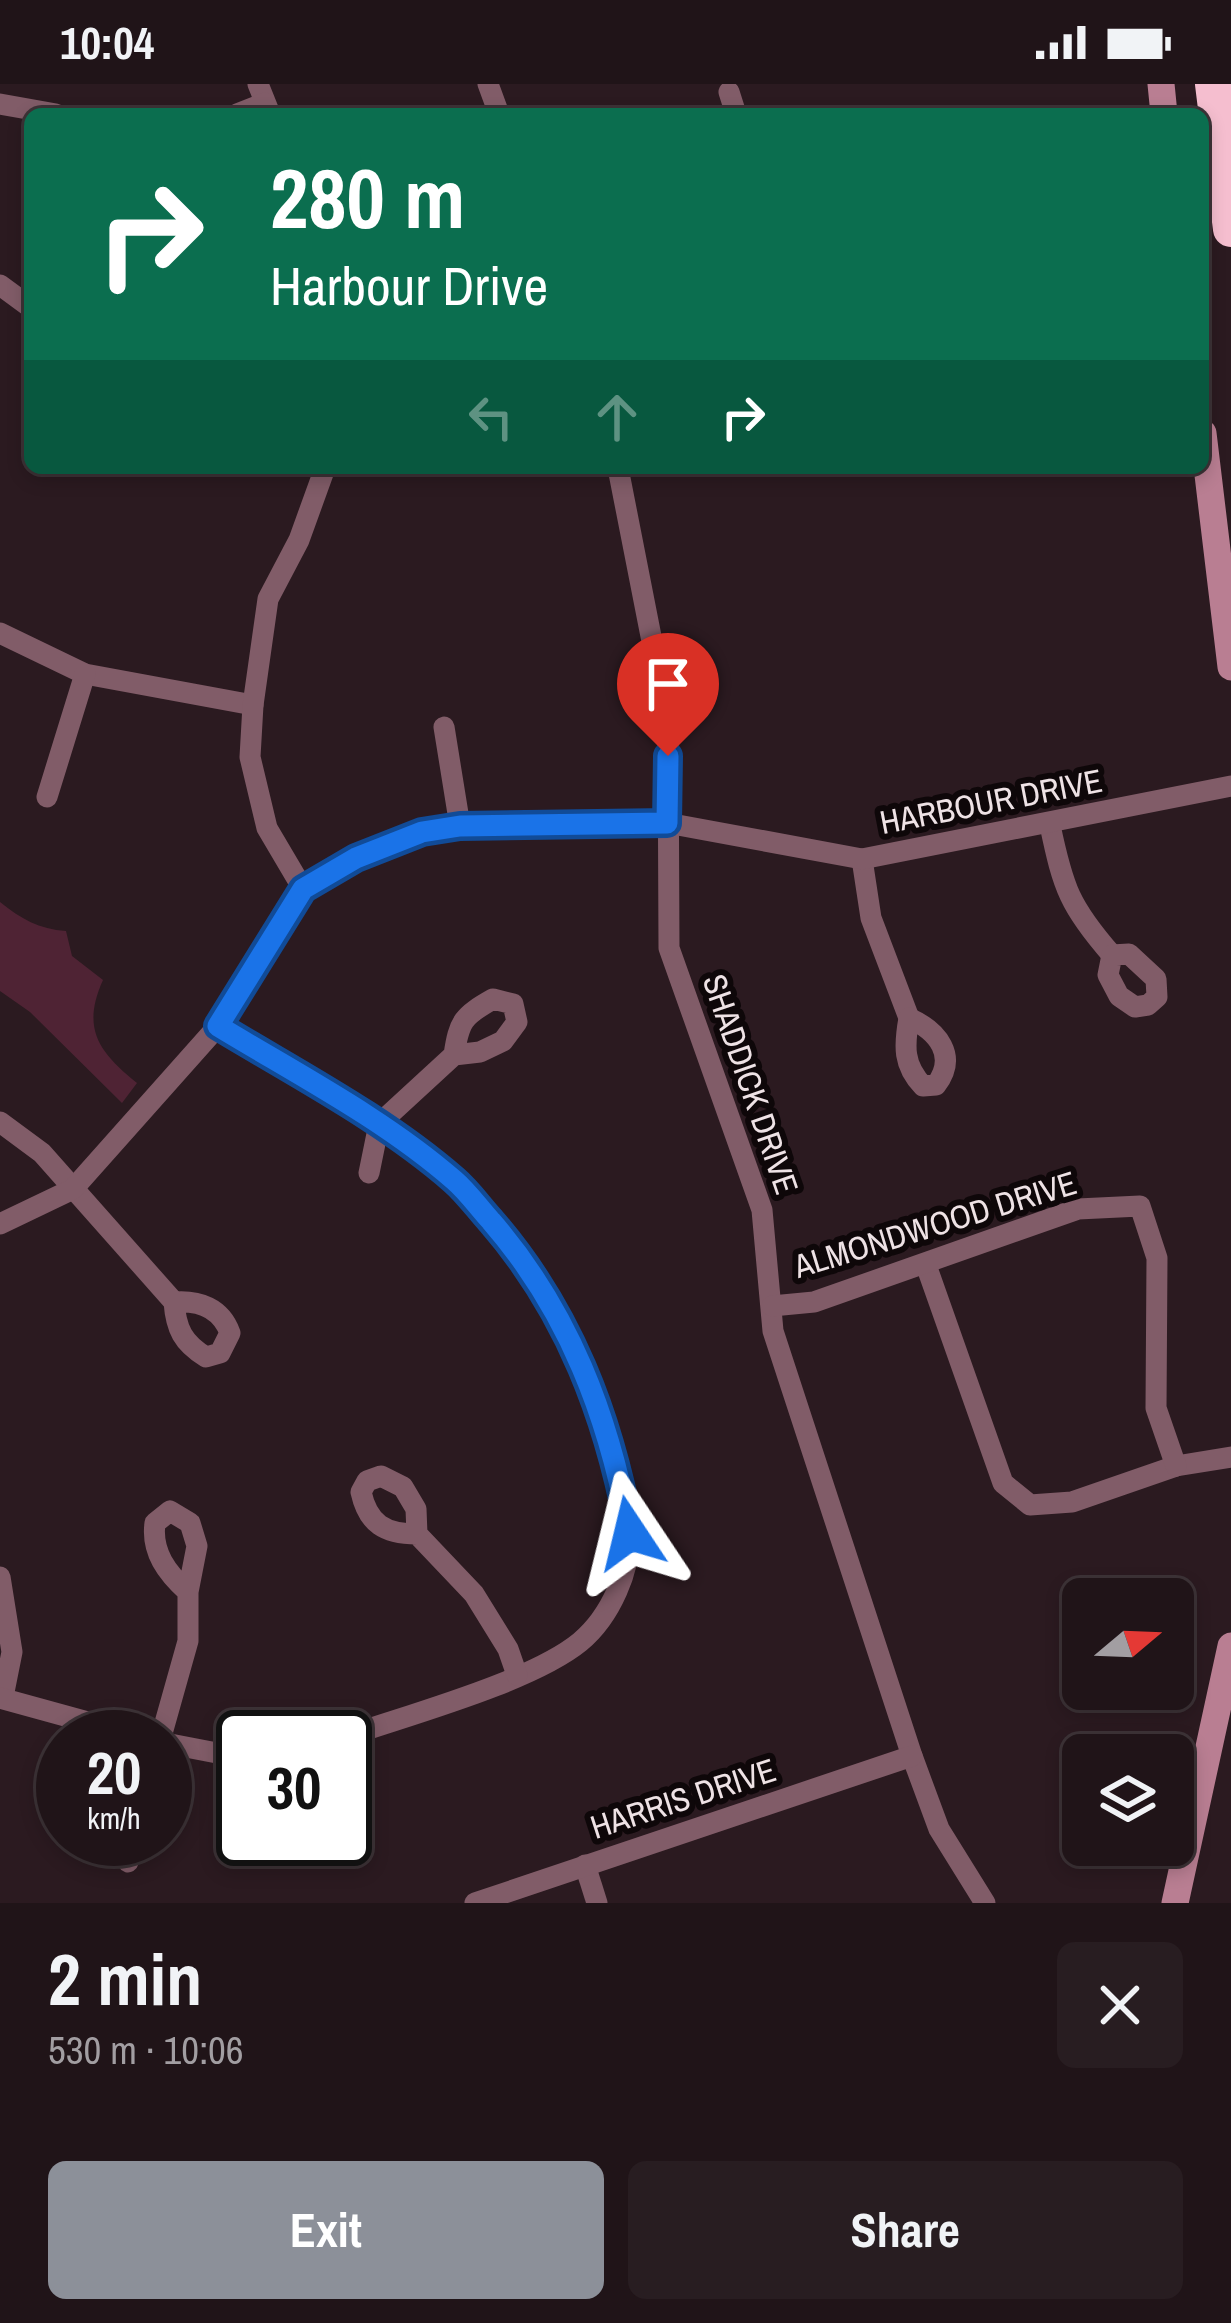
<!DOCTYPE html>
<meta charset="utf-8">
<style>
body{margin:0;font-family:"Archivo Narrow",sans-serif;background:#281d21;color:#f1f3f6;height:100vh;display:flex;flex-direction:column;font-size:45px;white-space:nowrap}
*{box-sizing:border-box;margin:0}
p{font-size:39px;color:#a29ea2}
.icon{flex:none;width:66px;height:66px;fill:none;stroke:currentColor;stroke-width:2;stroke-linecap:round;stroke-linejoin:round}
.map{position:relative;height:1819px;overflow:hidden}
.sheet{display:flex;flex-direction:column;background:#201418;flex:1}
.sheet>*{flex:none}
.banner{position:absolute;left:24px;top:24px;width:1185px;height:366px;border-radius:18px;box-shadow:0 6px 18px #0003,0 0 0 3px #3d3337;background:#0b6e4f;color:#fff;overflow:hidden}
.needle{width:78px;rotate:71deg}
.fabs{position:absolute;left:1062px;top:1494px;display:grid;gap:24px}
.fabs a{display:grid;place-items:center;width:132px;height:132px;border-radius:18px;background:#201418;box-shadow:0 6px 18px #0003,0 0 0 3px #3d3337;font-size:60px}
.speed{position:absolute;left:36px;top:1626px;display:flex;gap:24px;font-size:60px;font-weight:700;text-align:center}
.speed>*{display:grid;place-content:center;width:156px;height:156px;border-radius:50%;background:#201418;box-shadow:0 6px 18px #0003,0 0 0 3px #3d3337;line-height:1}
.speed small{font-size:30px;font-weight:400}
.speed .limit{border:6px solid #111;border-radius:18px;background:#fff;color:#111}
.pin{position:absolute;display:grid;place-items:center;width:102px;height:102px;color:#fff;margin:-123px -51px;border-radius:50% 50% 50% 0;rotate:-45deg;box-shadow:0 0 12px #0007}
.pin .icon{rotate:45deg}
.me{position:absolute;width:132px;margin:-66px;rotate:350deg;stroke-linejoin:round;filter:drop-shadow(0 0 9px #0008)}
.turn{display:flex;align-items:center;gap:42px;height:252px;padding:0 48px;font-size:54px}
.turn .icon{width:156px;height:156px;stroke-width:2.5}
.turn b{display:block;font-size:84px;line-height:102px}
.lanes{display:flex;align-items:center;height:114px;padding:0 48px;background:#0003;justify-content:center;gap:60px;direction:ltr}
.lanes .off{opacity:.35}
.round{display:grid;place-items:center;flex:none;width:126px;height:126px;border-radius:18px;background:#281d21}
.head{display:flex;align-items:center;justify-content:space-between;height:204px;padding:0 48px}
h1{font-size:72px;font-weight:800;line-height:90px}
.action{display:flex;gap:24px;margin-top:auto;padding:24px 48px}
.action a{flex:1;height:138px;border-radius:18px;background:#8c9099;color:#fff;font-size:48px;font-weight:800;line-height:138px;text-align:center}
.action a+a{background:#281d21;color:#f1f3f6}
.status{display:flex;justify-content:space-between;align-items:center;height:84px;padding:0 60px;background:#201418;direction:ltr}
.status svg{height:33px;fill:currentColor}
.map>svg:first-child{display:block}
.green{fill:#4f2334}
.lines{fill:none;stroke-linecap:round;stroke-linejoin:round}
.street{stroke:#815c68;stroke-width:21}
.secondary{stroke:#b97e92;stroke-width:27}
.highway{stroke:#f5becf;stroke-width:36}
.route-casing{stroke:#114b97;stroke-width:30}
.route{stroke:#1a73e8;stroke-width:21}
.labels{text-anchor:middle;stroke-width:12;stroke-linejoin:round;paint-order:stroke}
.street-label{font-size:33px;fill:#eee2e5;stroke:#0e0709}
</style>
<div class="status"><b>10:04</b><svg viewBox="0 0 49 12"><path d="M0 12V9h3v3zM5 12V6h3v6zM10 12V3h3v9zM15 12V0h3v12zM26 1h20v11H26zM47 4h2v5h-2z"/></svg></div>
<div class="map">
<svg width="1231" height="1819" viewBox="0 0 1231 1819">
<rect width="100%" height="100%" fill="#2b1a20"/>
<path class="green" d="M0,818C21,835 39,845 66,847L72,872L103,896C81,945 99,968 137,999L122,1019L30,928L0,907Z"/>
<g class="lines">
<g class="street">
<path d="M258,0L270,30"/>
<path d="M488,0L499,30"/>
<path d="M729,8L736,30"/>
<path d="M0,20L56,30"/>
<path d="M237,30L265,19"/>
<path d="M0,201L30,223"/>
<path d="M618,384L668,639L669,864L762,1126L773,1247L912,1672L939,1745L985,1819"/>
<path d="M0,549L85,590L253,621"/>
<path d="M444,643L460,742"/>
<path d="M47,713L85,590"/>
<path d="M1050,741C1063,804 1070,823 1112,871"/>
<path d="M862,775L871,834L909,934"/>
<path d="M303,805L267,744L250,673L253,621L268,515L299,456L325,384"/>
<path d="M1129,870L1156,895L1157,913L1148,921L1135,923L1119,912L1108,891L1112,871Z"/>
<path d="M909,934C938,947 958,972 936,1001L923,1002C903,981 904,962 909,934Z"/>
<path d="M218,942C298,990 381,1035 453,1095C540,1168 622,1333 629,1446C632,1485 610,1533 580,1558C531,1598 408,1631 345,1653"/>
<path d="M0,1038L42,1069L174,1218C176,1245 183,1259 206,1273L220,1269L230,1249C221,1224 199,1216 174,1218"/>
<path d="M369,1089L379,1040L454,971L480,968L503,957L517,938L513,920L493,915C463,932 459,937 454,971"/>
<path d="M0,1140L73,1105L218,942L303,805L356,774L422,748L460,742L667,739L862,775L1231,702"/>
<path d="M926,1181L1003,1399L1030,1421L1072,1418L1176,1382L1231,1373"/>
<path d="M772,1222L814,1218L1078,1125L1140,1122L1157,1174L1156,1324L1176,1382"/>
<path d="M417,1450C385,1450 368,1440 361,1408L367,1397L381,1392L403,1403L416,1425L417,1450L474,1510L508,1565L517,1591"/>
<path d="M0,1493L12,1568L3,1613"/>
<path d="M0,1614L142,1653"/>
<path d="M161,1653L188,1557V1508L197,1462L190,1439L170,1427L155,1439C151,1468 167,1489 188,1508"/>
<path d="M165,1659L243,1674"/>
<path d="M128,1778L134,1755"/>
<path d="M585,1781L597,1819"/>
<path d="M475,1819L912,1672"/>
</g>
<g class="secondary">
<path d="M1161,0L1164,30"/>
<path d="M1203,349L1231,583"/>
<path d="M1175,1819L1231,1562"/>
</g>
<path class="highway" d="M1213,0L1231,145"/>
</g>
<g class="lines">
<defs>
<path id="route" d="M630,1449C609,1333 569,1227 491,1137C479,1124 468,1108 454,1096C384,1035 297,990 218,942L303,805L356,774L422,748L460,742L667,739L668,672"/>
</defs>
<use href="#route" class="route-casing"/>
<use href="#route" class="route"/>
</g>
<g class="labels">
<g class="street-label">
<text transform="translate(991 717) rotate(-11)" y="12">HARBOUR DRIVE</text>
<text transform="translate(751 1000) rotate(71)" y="12">SHADDICK DRIVE</text>
<text transform="translate(935 1140) rotate(-17)" y="12">ALMONDWOOD DRIVE</text>
<text transform="translate(683 1714) rotate(-18)" y="12">HARRIS DRIVE</text>
</g>
</g>
</svg>
<div class="fabs">
<a><svg class="needle" viewBox="-14 -14 28 28"><path d="M0-13l5 13h-10z" fill="#e53935"/><path d="M0 13l5-13h-10z" fill="#a29ea2"/></svg></a>
<a><svg class="icon" aria-label="layers" viewBox="0 0 24 24"><path d="M12 4l9 5-9 5-9-5zM3 14l9 5 9-5"/></svg></a>
</div>
<div class="speed"><div>20<small>km/h</small></div><div class="limit">30</div></div>
<div class="pin" style="left:668px;top:672px;background:#d93025"><svg class="icon" aria-label="arrive" viewBox="0 0 24 24"><path d="M6 21V4h12l-3 4 3 4H6"/></svg></div>
<svg class="me" style="left:630px;top:1449px" viewBox="-20 -20 40 40"><path d="M0-17L14 15 0 8-14 15z" fill="#1a73e8" stroke="#fff" stroke-width="4"/></svg>
<div class="banner">
<div class="turn"><svg class="icon" aria-label="right" viewBox="0 0 24 24"><path d="M7 20v-9h11M14 6l5 5-5 5"/></svg><div><b>280 m</b>Harbour Drive</div></div>
<div class="lanes"><svg class="icon off" aria-label="left" viewBox="0 0 24 24"><path d="M17 20v-9H6M10 6l-5 5 5 5"/></svg><svg class="icon off" aria-label="ahead" viewBox="0 0 24 24"><path d="M12 20V5M6 11l6-6 6 6"/></svg><svg class="icon" aria-label="right" viewBox="0 0 24 24"><path d="M7 20v-9h11M14 6l5 5-5 5"/></svg></div>
</div>
</div>
<section class="sheet">
<div class="head"><div><h1>2 min</h1><p>530 m · 10:06</p></div><a class="round"><svg class="icon" aria-label="close" viewBox="0 0 24 24"><path d="M6 6l12 12M18 6L6 18"/></svg></a></div>
<div class="action"><a>Exit</a><a>Share</a></div>
</section>
